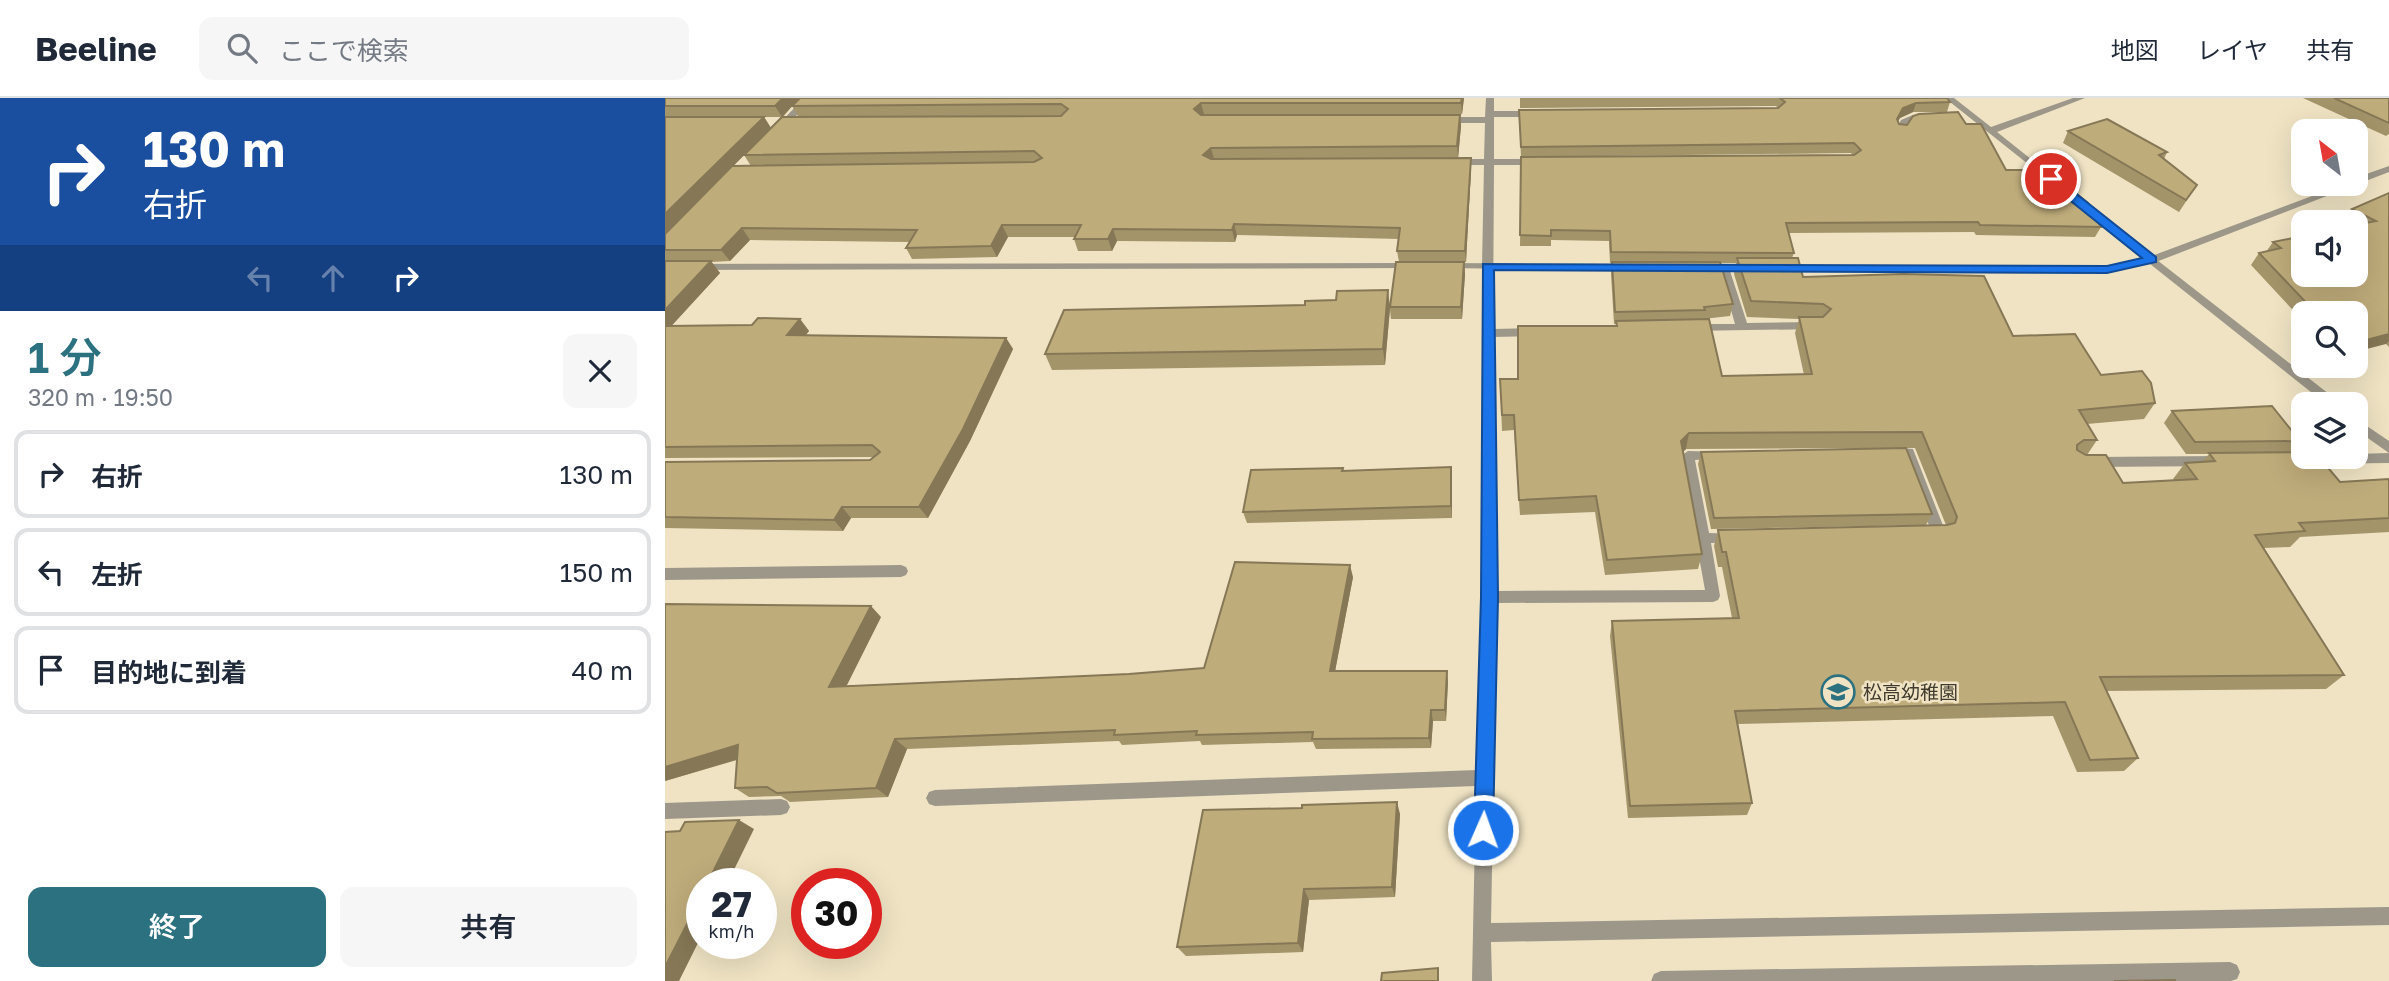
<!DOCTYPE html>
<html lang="ja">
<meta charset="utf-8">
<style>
body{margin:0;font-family:"Golos Text","Noto Sans JP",sans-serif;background:#f6f6f7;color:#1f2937;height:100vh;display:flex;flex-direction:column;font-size:26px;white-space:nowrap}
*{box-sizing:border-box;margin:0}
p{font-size:23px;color:#747a83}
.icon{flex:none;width:38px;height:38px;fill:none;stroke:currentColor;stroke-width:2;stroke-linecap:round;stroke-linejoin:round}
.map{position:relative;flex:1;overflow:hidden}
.sheet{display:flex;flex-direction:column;background:#fff;width:665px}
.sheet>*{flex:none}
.banner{background:#1a4fa0;color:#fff;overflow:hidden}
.needle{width:46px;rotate:329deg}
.fabs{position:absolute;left:1626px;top:21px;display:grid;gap:14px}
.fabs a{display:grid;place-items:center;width:77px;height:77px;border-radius:14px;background:#fff;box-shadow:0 7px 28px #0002;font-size:35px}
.speed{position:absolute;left:21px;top:770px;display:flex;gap:14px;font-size:35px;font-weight:700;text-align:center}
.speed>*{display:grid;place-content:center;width:91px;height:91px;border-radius:50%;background:#fff;box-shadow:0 7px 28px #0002;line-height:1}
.speed small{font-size:18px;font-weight:400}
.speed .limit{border:10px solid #d22;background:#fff;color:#111}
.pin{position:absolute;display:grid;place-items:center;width:60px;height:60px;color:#fff;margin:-30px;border:4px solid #fff;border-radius:50%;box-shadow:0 2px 7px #0007}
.me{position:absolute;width:77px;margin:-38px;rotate:2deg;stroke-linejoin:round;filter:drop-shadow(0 0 5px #0008)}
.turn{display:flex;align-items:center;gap:24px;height:147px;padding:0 28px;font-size:32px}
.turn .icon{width:91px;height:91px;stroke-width:2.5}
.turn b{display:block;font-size:49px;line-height:60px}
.lanes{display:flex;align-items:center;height:66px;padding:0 28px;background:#0003;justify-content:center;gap:35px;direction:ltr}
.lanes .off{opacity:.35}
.round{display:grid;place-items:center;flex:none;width:74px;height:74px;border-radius:14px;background:#f6f6f7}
.summary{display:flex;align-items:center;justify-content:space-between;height:119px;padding:0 28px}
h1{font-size:42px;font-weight:600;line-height:52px;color:#2b717f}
.cta{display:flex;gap:14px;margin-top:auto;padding:14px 28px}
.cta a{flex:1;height:80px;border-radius:14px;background:#2b717f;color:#fff;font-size:28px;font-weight:600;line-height:80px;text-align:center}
.cta a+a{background:#f6f6f7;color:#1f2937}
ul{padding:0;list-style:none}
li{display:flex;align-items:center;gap:21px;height:88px;margin:0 14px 10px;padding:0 14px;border:4px solid #e0e1e3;border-radius:14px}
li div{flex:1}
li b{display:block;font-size:26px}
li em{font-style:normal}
header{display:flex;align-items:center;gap:42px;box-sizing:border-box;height:98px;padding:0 35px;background:#fff;border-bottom:2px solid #e0e1e3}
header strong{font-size:33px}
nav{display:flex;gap:38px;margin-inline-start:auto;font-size:24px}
.search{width:490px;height:63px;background:#f6f6f7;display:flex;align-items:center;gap:18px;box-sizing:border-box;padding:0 24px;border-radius:14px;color:#747a83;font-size:26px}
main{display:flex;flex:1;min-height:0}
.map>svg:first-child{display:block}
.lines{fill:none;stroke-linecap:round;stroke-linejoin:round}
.minor{fill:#9c9789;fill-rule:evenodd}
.tertiary{fill:#9c9789;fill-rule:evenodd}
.wall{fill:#a4946a;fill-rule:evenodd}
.shaded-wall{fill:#867856}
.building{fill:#bfac7b;stroke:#867856;stroke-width:2}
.route{fill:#1a73e8;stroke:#114b97;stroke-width:2}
.labels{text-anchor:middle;stroke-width:5;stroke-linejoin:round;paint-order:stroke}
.poi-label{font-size:19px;fill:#403b2e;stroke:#efe3c3;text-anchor:start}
</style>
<header>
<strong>Beeline</strong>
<div class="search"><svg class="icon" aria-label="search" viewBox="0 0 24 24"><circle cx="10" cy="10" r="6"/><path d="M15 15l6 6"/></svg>ここで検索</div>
<nav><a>地図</a><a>レイヤ</a><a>共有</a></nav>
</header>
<main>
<section class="sheet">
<div class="banner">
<div class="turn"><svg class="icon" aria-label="right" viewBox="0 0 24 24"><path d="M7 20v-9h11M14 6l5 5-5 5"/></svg><div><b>130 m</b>右折</div></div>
<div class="lanes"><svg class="icon off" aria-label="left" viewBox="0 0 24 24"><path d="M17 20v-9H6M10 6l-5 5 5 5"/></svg><svg class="icon off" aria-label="ahead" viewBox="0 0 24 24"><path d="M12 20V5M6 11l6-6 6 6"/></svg><svg class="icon" aria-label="right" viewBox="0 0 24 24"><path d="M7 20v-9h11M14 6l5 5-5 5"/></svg></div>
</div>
<div class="summary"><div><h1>1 分</h1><p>320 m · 19:50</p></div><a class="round"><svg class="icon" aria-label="close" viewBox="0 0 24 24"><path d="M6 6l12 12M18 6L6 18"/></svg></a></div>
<ul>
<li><svg class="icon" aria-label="right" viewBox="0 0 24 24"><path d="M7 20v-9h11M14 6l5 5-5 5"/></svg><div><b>右折</b></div><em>130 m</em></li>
<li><svg class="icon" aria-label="left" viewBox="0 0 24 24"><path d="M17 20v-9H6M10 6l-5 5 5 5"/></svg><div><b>左折</b></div><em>150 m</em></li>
<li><svg class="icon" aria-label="arrive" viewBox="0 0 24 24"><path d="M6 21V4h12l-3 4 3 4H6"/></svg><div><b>目的地に到着</b></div><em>40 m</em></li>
</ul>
<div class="cta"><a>終了</a><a>共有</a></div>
</section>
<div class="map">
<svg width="1724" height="883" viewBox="0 0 1724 883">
<rect width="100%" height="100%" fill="#efe3c3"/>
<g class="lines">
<g class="minor">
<path d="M139,0H148L116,34H110V30Z"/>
<path d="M821,0H829V13H873L877,16L873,19H829V61H873L878,64L873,67H829L828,231L870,230L876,234L870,238L828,239L832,493L1040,492L1016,358L1023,353L1056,354L1057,357L1056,360L1030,362L1044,435L1073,436L1075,440L1073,444L1046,445L1055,498L1053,502L1048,504L832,505L826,825L1724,809V827L826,844L827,883H807L811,688L270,708L264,706L261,700L264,694L270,692L812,672L818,499L817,168L819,67H788L783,64L788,61H819L820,25H778L774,22L778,19H820Z"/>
<path d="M1280,0H1289L1326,29L1408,0H1420L1332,34L1391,81V85L1388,86Z"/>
<path d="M1248,17H1264L1268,20C1262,25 1251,22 1243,26L1239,34H1233L1231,32L1236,22Z"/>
<path d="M1415,102L1673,303L1675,306H1661L1411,107V103Z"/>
<path d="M1059,167L1064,170L1082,225L1150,224L1154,225V231L1023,233L1021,230L1027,226H1070L1054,170Z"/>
<path d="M1690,320L1724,343V355L1690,331Z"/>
<path d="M1225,349L1248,351L1281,435L1279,439H1258L1256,435L1258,431L1265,430L1238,359H1225L1219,354Z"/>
<path d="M1724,355V365L1638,366L1631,361L1638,356V359H1690V356Z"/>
<path d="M1555,358L1562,363L1555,368L1428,369L1421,364L1428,359Z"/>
<path d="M236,467L241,469L243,473L241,477L236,479L0,482V470Z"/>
<path d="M116,701L122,703L125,709L122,715L116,717L0,721V705Z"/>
<path d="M1565,864L1572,867L1575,874L1572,881L1566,883H986L989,876L996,873Z"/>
</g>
<g class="tertiary">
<path d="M1724,68V74L1491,164L1442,174L1118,173L1113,170L1118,167L1442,168L1484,159L1679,86H1690V80Z"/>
<path d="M748,165L752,166V170L0,172V166Z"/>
<path d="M782,165L965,166L970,169L965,172L778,170V166Z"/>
<path d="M1037,167H1087L1092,170L1087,173L1033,172V168Z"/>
</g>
</g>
<g class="wall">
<path d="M0,0H799L797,16L539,17H795L796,28L793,60L574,61L806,60V72L801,164H799L800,176L797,221H726L725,212L720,267L387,272L380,256L725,205L734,164L732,153L734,141L572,137L570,144L452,143L447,153H413L409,141L410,139H343L332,159L247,161L241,150L245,144L85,142L65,163L46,164L55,175L6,228L87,227L135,221L144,233L140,238L341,240L348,251L305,343L263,420H186L178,433L0,430V364L205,362L209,359L0,360ZM127,8L133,18L118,19ZM99,19H116L106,30ZM79,57L86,68H68Z"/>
<path d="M855,0H1282L1285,4L1282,14H1248L1235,20L1233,23L1234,26L1242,27L1301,26L1341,72L1436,129L1430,139L1311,137L1309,134L1124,135L1129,155L1127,160L1138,179L1348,238L1436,277L1490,305L1479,321L1422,326L1432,342L1422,357L1458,385L1510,383L1508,381L1520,365L1537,364L1544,356H1521L1499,325L1507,313L1635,343L1625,354L1675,384L1724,381V434L1635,439L1625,449L1599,450L1679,577L1661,591L1441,593L1473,660L1459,673L1412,674L1388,618L1073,626L1087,705L1082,717L963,720L945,538L947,523L1067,520L1057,469H1053L1049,448L1053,432L1281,427L1250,350H1242L1267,416L1261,427L1046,431L1033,366L1036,354L1220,350L1021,351L1018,354L1037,456L1033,471L940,477L930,414L855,417L849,332L837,333L835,281H853L951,228V226H949L946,176L947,165H945L944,143L886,142V148H855L856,59L1187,57L1186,55L856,59L854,12L1113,10L1111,8L855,10ZM1055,165H1071L1069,176L1082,219L1134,221L1130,235L1139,277L1057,278L1038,221L1065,218L1068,206Z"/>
<path d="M1638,0H1724V36L1721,38Z"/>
<path d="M1403,33L1502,54L1499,61L1532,87L1514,114L1398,45Z"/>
<path d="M1724,95V249L1690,215H1638V223L1586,167L1594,155L1601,154L1608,144L1690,177V124H1681L1678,123L1687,111Z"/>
<path d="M786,369L787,381V420L582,425L578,414L678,370L679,373Z"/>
<path d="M688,479L670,573L783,583L781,623H768L766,650L651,651L648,644L537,647L535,643L457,647L454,643L242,651L223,699L125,704L116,698L84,699L70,690L72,662L0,683L216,519L181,588L464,576L539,570Z"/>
<path d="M637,710L735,716L730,799L644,802L638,854L521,858L512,849Z"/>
</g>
<g class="shaded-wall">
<path d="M118,0H135L117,19L110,8Z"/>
<path d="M797,0H799L797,16L796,5Z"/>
<path d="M536,5L539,16L532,22L529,11Z"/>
<path d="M1251,5L1248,14L1235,20L1229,31L1232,21L1238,10Z"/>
<path d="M795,17L796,28L793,60L792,48Z"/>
<path d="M99,19L106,30L0,137V116Z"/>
<path d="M546,50L549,61L542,68L538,57Z"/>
<path d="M806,60V72L801,164L800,153Z"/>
<path d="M569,126L572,137L570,144L567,132Z"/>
<path d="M337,127L343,139L332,159L326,148Z"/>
<path d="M77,130L85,142L65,163L56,152Z"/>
<path d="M448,131L452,143L447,153L443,141Z"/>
<path d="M46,163L55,175L0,235V212Z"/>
<path d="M799,164L800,176L797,221L796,209Z"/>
<path d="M723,192L725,209L720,267L718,251Z"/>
<path d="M135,221L144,233L131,249L122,237Z"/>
<path d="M1724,236V243L1721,246L1690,254V245Z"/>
<path d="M341,240L348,251L305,343L263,420L254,409Z"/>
<path d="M1024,335L1021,351L1013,358L1016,343Z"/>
<path d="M786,369L787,381V420L786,408Z"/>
<path d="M177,409L186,420L178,433L169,422Z"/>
<path d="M685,467L688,479L668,584L665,573Z"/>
<path d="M206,508L216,519L176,599L164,589Z"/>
<path d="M782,573L783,583L781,623L780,612Z"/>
<path d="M766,612L768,623L766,650L764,640Z"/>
<path d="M230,641L242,651L223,699L211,690Z"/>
<path d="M73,647L87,657L0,683V669Z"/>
<path d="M732,704L735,716L730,799L727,789Z"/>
<path d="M74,722L89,731L62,786H42Z"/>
<path d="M639,791L644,802L638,854L633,845Z"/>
<path d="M37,797V837L14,883H0V869Z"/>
</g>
<g class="building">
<path d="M0,0H118L110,8H0Z"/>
<path d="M135,0H797L796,5H536L529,11L536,17H795L792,48L546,50L538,57L546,61L806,60L800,153H732L735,130L569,126L567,132L448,131L443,141H409L416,127H337L326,148L241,150L252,132L77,130L56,152H0V136L67,68L369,64L377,60L369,53L79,57L117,19L396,18L403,11L396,6L127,8Z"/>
<path d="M1115,0H1282L1285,4L1251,5L1238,10L1232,21L1234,26L1242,27L1248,18L1254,16L1293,14L1301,26H1316L1341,72H1382L1423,105L1436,129L1315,127L1313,124L1121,125L1129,155L946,154L945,133L886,132V138L855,137L856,59L1189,57L1196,52L1189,45L856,49L854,12L1113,10L1120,4Z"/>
<path d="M1669,0H1724V25Z"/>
<path d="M0,19H99L0,116Z"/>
<path d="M1442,21L1502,54L1494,57L1532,87L1521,102L1403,33Z"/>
<path d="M1724,95V236L1690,245V215H1651L1594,155L1616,150L1608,144L1638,138V177H1690V127L1711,123L1687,111Z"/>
<path d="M1072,160H1133L1138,179L1238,176L1319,178L1348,238L1410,236L1436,277L1477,273L1486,285L1490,305L1414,312L1432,342H1419L1412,347V352L1421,357H1441L1458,385L1532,381L1520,365L1550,363L1544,355L1638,354V359H1654L1675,384L1724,381V420L1634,425L1640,433L1590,437L1679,577L1435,579L1473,660L1425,662L1400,604L1070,613L1087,705L965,708L947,523L1074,520L1061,454H1057L1053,432L1282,427L1290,425L1292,419L1257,334L1024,335L1016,343L1037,456L942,462L931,398L854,402L849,317H837L835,281H853V228H952L951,223L1044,221L1057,278L1147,276L1134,219H1158L1166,211L1158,206L1086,203Z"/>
<path d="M0,163H46L0,212Z"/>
<path d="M731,164H799L796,209H725Z"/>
<path d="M947,164H1055L1068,206L1039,209L1040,212L950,214Z"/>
<path d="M723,192L718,251L380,256L399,212L640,207V203L671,202L672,193Z"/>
<path d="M93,220L135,221L122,237L341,240L298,331L254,409H177L169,422L0,419V364L205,362L215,354L207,347L0,349V228L87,227Z"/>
<path d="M1607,308L1635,343L1530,344L1507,313Z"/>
<path d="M1241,350L1267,416L1049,420L1036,354Z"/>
<path d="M786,369V408L578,414L586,372L678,370L677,373Z"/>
<path d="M570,464L685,467L665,573H782L780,612H766L764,640L647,641L648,634L531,637L532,633L449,637L450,632L230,641L211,690L112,695L102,689L70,690L73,647L0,669V506L206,508L164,589L464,576L539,570Z"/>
<path d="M732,704L727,789L639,791L633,845L512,849L538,712L637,710V707Z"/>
<path d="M74,722L42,786H37V797L0,869V734L15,733L20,724Z"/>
<path d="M773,870V883H716L717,875Z"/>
<path d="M1510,882V883H1449Z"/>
</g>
<path class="route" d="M1382,79H1390L1491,159V164L1442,175L829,172L833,499L828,732L825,738L818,741L811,738L809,732L816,499L818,166L1442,168L1477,160L1382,84Z"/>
<defs>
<symbol id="school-ring" viewBox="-11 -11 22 22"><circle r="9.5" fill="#efe3c3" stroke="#2b717f" stroke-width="1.5"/><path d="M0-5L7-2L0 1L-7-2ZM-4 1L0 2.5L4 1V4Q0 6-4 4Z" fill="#2b717f"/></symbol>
</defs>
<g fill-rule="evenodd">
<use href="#school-ring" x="1154" y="575" width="38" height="38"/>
</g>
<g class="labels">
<g class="poi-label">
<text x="1198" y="601">松高幼稚園</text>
</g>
</g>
</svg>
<div class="fabs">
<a><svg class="needle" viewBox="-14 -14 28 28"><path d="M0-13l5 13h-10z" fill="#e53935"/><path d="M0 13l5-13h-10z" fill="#747a83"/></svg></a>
<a><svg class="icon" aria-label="sound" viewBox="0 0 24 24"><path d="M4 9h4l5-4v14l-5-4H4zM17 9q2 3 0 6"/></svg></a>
<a><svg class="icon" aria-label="search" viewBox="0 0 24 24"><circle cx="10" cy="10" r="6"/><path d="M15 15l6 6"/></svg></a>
<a><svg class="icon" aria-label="layers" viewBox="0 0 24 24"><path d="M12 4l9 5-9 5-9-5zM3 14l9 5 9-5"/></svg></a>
</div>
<div class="speed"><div>27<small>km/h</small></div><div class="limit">30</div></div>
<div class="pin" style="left:1386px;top:81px;background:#d93025"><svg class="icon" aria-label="arrive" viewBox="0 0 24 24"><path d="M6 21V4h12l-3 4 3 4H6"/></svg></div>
<svg class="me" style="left:818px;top:732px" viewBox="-20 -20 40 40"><circle r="17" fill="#1a73e8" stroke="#fff" stroke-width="3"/><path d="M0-11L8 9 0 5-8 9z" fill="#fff"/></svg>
</div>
</main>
